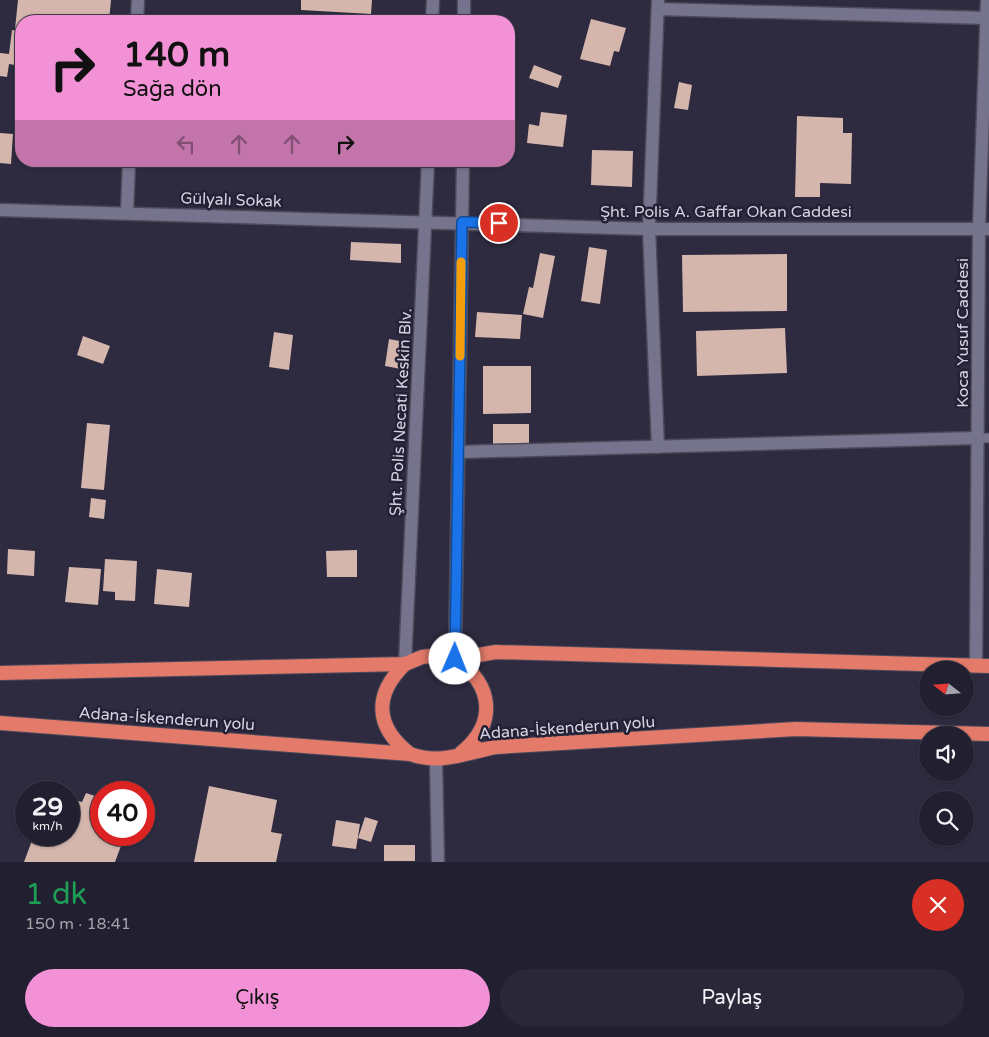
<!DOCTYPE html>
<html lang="tr">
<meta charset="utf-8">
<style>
body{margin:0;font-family:"Varela Round",sans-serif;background:#2a2838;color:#f1f3f6;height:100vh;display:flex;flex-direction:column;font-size:19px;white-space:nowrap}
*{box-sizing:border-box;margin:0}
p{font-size:16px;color:#a2a3ab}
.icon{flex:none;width:28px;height:28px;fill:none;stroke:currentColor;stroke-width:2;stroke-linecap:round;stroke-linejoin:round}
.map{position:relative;height:862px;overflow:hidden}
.details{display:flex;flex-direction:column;background:#222030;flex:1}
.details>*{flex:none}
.banner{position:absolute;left:15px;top:15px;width:500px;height:152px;border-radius:20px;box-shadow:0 1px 4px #0004,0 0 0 1px #3f3e4c;background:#f391d6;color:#111;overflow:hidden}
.needle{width:32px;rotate:287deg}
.tools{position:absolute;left:919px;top:661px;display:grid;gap:10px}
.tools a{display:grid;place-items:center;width:55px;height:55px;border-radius:50%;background:#222030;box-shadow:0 1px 4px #0004,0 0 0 1px #3f3e4c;font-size:25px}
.speed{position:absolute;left:15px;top:781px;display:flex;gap:10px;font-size:25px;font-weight:700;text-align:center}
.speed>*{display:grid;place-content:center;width:65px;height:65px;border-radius:50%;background:#222030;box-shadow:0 1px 4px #0004,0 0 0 1px #3f3e4c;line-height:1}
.speed small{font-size:12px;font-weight:400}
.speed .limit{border:8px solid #d22;background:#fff;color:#111}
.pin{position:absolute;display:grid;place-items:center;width:42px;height:42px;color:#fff;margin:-21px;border:2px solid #fff;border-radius:50%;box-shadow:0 1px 5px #0007}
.me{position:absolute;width:55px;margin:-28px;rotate:1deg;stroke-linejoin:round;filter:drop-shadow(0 0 4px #0008)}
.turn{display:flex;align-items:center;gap:18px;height:105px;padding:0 25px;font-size:22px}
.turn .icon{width:65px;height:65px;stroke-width:2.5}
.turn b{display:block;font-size:35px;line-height:42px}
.lanes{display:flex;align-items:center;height:48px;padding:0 25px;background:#0003;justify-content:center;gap:25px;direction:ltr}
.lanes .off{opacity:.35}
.round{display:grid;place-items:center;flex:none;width:52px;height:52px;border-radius:26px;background:#2a2838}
.overview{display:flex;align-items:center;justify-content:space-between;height:85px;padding:0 25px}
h1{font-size:30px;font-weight:600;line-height:38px;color:#1e9e55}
.cta{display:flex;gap:10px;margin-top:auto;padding:10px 25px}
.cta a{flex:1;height:58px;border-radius:30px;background:#f391d6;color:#111;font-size:20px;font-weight:600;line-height:58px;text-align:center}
.cta a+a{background:#2a2838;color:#f1f3f6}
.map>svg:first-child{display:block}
.building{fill:#d5b6ad}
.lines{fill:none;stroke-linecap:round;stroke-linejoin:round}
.service-casing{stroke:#4b495a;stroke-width:11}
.minor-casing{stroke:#4b495a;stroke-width:15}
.tertiary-casing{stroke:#4b495a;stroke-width:15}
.trunk-casing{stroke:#4b495a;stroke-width:16}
.service{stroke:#76748d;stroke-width:9}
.minor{stroke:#76748d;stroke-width:12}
.tertiary{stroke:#76748d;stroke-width:12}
.trunk{stroke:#e47a69;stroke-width:14}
.route-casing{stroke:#114b97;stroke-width:12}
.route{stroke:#1a73e8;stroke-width:9}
.slow{stroke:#f59e0b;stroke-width:9}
.labels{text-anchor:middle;stroke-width:5;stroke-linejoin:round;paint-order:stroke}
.street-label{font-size:16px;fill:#d5d3e1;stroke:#242136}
</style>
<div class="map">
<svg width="989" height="862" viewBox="0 0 989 862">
<rect width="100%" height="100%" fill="#2e2b40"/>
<g class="building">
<path d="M18,0H111L109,21H21V29H15Z"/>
<path d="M301,0H372L371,14L301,10Z"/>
<path d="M591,19L626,28L619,52L614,51L610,66L580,59Z"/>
<path d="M12,30L21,31V66L9,64L7,77L0,76V53L9,54Z"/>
<path d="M534,65L562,76L558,88L529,78Z"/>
<path d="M679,82L692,85L688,110L674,108Z"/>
<path d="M541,112L567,115L563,147L527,143L529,124L539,126Z"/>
<path d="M797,116L843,118V133H852L851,184L820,183V197H795Z"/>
<path d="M0,133L13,134L11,164L0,163Z"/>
<path d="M592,150L633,151L632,187L591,185Z"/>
<path d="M275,161H288L287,165Z"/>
<path d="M351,242L401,244V263L350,260Z"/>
<path d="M589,247L607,250L600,304L581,301Z"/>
<path d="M540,253L555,256L543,318L523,314L529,287L533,288Z"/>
<path d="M787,254V311L683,312L682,255Z"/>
<path d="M477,312L522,315L520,339L475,337Z"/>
<path d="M785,328L787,373L697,376L696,331Z"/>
<path d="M274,332L293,335L289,370L269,367Z"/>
<path d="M83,336L110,346L103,364L77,355Z"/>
<path d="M389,339L405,342L401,369L385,366Z"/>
<path d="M483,366H531V413L483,414Z"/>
<path d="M87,423L110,425L104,490L81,488Z"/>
<path d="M493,424H529V448L493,449Z"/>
<path d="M91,498L106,500L104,519L89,517Z"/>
<path d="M8,549L35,551L34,576L7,574Z"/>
<path d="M357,550V577H327L326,551Z"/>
<path d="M105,559L137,561L135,601L115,600V592L103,591Z"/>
<path d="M69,567L101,569L98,605L65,602Z"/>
<path d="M157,569L192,573L189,607L154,604Z"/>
<path d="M209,786L277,800L271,832L282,834L276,862H194Z"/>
<path d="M86,793L101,798V835H125L115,862H24L34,835H69V798L82,802Z"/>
<path d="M365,817L378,821L371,842L358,838Z"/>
<path d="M336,820L360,824L356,849L332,846Z"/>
<rect x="384" y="845" width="31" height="16"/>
</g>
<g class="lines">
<defs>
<path id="service" d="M977,438H989"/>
<g id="minor">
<path d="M658,9L986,18"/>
<path d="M137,21L138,0"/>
<path d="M0,210L649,229H989"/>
<path d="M127,213L129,161"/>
<path d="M658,447L649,229L658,0"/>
<path d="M459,452L977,438"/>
<path d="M976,666L979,228L987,0"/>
<path d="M436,760L438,862"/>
</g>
<g id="tertiary">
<path d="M432,21L433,0"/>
<path d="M464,21V0"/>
<path d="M455,659L463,161"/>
<path d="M405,664L428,161"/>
</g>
<g id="trunk">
<path d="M455,659C494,685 497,724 461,753"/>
<path d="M405,664C373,695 375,727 410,754"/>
<path d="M0,673L405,664L422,657L439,655L455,659L496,652L989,666"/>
<path d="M0,723L410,754C441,765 464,753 496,747L796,729L989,734"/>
</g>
</defs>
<use href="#service" class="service-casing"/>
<use href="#minor" class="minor-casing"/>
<use href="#tertiary" class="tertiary-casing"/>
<use href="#trunk" class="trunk-casing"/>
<use href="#service" class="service"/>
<use href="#minor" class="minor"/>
<use href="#tertiary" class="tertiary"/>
<use href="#trunk" class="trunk"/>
</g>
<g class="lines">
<defs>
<path id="route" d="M455,659L462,222L499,223"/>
</defs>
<use href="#route" class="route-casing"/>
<use href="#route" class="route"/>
<path class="slow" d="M460,356L461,262"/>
</g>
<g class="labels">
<g class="street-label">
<text transform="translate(231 199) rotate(2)" y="6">Gülyalı Sokak</text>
<text x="726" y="217">Şht. Polis A. Gaffar Okan Caddesi</text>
<text transform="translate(962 333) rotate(-90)" y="6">Koca Yusuf Caddesi</text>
<text transform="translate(400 412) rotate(-87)" y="6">Şht. Polis Necati Keskin Blv.</text>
<text transform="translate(167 718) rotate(4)" y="6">Adana-İskenderun yolu</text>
<text transform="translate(567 727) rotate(-4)" y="6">Adana-İskenderun yolu</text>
</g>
</g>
</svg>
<div class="tools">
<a><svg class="needle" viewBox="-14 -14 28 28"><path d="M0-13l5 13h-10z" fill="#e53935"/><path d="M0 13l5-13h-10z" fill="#a2a3ab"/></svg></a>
<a><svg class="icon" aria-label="sound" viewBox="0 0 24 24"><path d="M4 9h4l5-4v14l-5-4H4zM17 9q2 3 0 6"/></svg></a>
<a><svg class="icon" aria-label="search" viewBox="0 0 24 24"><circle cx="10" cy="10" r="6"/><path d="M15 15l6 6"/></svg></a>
</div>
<div class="speed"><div>29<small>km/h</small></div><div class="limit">40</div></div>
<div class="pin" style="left:499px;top:223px;background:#d93025"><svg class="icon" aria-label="arrive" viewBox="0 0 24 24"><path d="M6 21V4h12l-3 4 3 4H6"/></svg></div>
<svg class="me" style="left:455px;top:659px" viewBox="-20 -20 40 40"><circle r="19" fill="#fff"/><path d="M0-13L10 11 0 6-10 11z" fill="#1a73e8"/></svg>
<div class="banner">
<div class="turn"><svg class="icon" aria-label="right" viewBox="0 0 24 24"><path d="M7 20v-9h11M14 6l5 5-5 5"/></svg><div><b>140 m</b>Sağa dön</div></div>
<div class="lanes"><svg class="icon off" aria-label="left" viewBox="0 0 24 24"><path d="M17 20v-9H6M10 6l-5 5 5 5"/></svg><svg class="icon off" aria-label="ahead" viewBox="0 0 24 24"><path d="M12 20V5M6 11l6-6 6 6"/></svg><svg class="icon off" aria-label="ahead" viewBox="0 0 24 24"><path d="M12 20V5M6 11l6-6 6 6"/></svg><svg class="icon" aria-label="right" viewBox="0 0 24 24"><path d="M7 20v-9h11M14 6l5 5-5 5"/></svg></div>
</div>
</div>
<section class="details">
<div class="overview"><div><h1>1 dk</h1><p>150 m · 18:41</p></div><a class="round" style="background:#d93025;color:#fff"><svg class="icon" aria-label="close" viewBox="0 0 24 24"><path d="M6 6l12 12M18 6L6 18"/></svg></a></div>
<div class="cta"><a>Çıkış</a><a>Paylaş</a></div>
</section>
